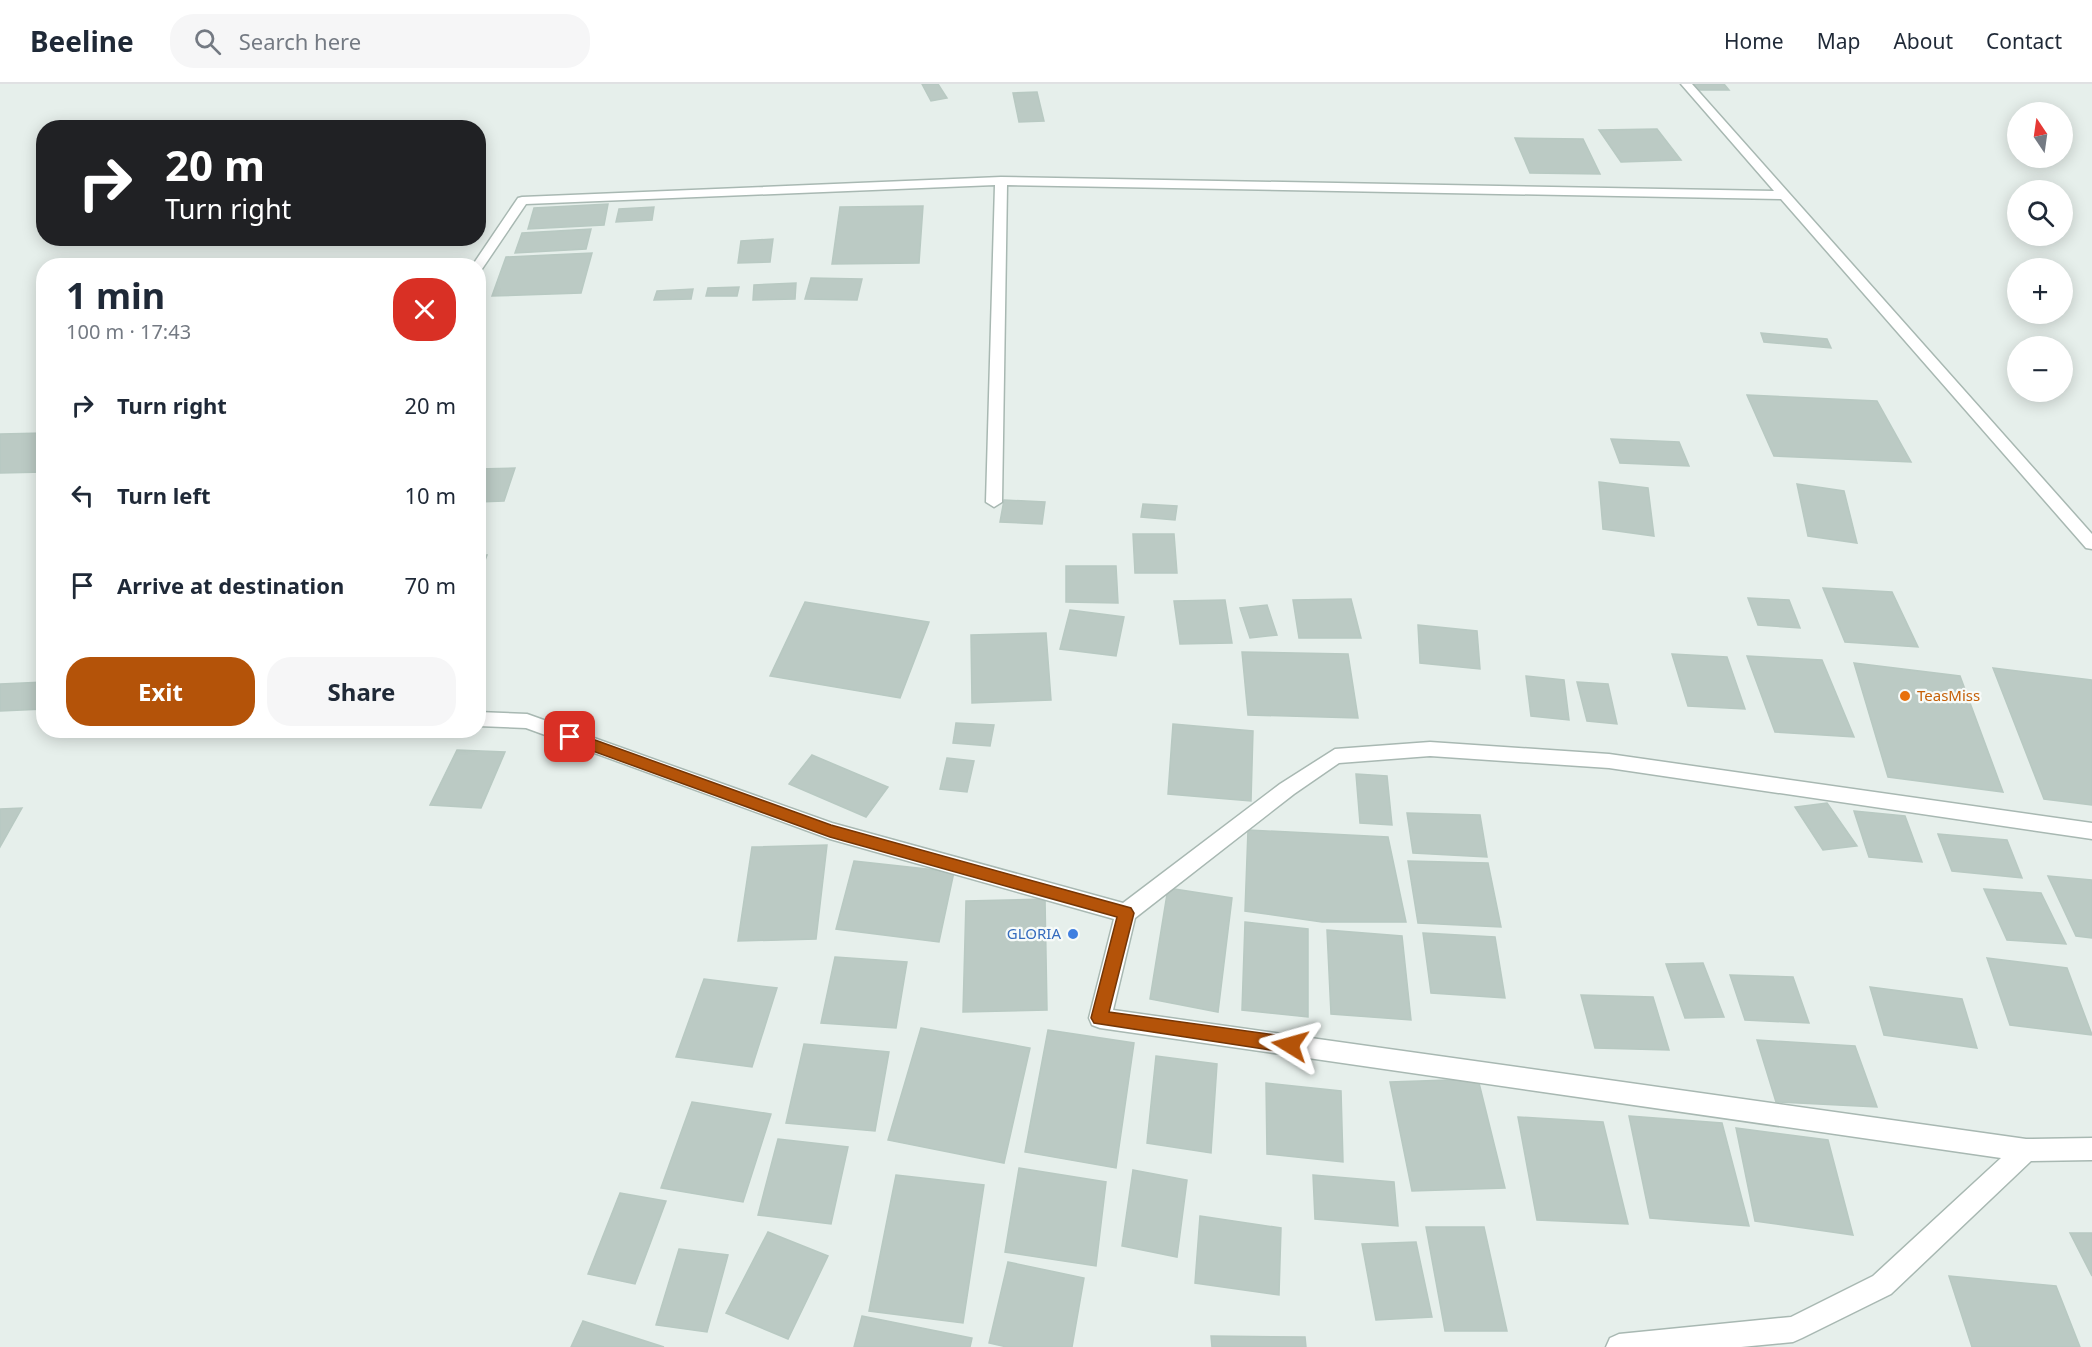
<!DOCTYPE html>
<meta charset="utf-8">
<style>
body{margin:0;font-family:"Noto Sans",sans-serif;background:#f6f6f7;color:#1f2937;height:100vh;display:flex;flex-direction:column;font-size:22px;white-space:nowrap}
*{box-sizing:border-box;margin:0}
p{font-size:20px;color:#747a83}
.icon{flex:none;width:33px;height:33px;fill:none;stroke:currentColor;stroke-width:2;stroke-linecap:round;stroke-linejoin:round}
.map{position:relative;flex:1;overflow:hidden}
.drawer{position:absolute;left:36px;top:174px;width:450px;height:480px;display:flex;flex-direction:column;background:#fff;border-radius:24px;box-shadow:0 3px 15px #0003}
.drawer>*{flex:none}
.guide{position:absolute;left:36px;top:36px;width:450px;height:126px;border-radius:24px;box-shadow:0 3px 15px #0003;background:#202124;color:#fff;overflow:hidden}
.needle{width:39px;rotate:347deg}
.controls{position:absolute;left:2007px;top:18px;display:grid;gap:12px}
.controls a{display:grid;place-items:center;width:66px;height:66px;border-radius:50%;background:#fff;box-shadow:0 3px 15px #0003;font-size:30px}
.pin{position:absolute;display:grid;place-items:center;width:51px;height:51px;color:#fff;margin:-26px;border-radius:12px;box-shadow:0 3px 9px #0006}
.me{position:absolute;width:66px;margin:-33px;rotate:278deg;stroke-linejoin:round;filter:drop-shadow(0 0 4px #0008)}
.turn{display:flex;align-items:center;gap:21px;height:126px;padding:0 30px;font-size:27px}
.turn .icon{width:78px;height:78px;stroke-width:2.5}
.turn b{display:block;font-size:42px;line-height:51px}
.round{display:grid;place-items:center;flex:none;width:63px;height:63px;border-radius:24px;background:#f6f6f7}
.headline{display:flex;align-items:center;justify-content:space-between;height:102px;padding:0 30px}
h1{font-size:36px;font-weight:700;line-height:45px}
.cta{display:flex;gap:12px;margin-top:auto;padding:12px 30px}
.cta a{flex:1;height:69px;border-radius:24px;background:#b45309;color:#fff;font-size:24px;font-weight:700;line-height:69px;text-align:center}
.cta a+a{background:#f6f6f7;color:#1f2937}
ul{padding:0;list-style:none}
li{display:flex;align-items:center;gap:18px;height:90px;padding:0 30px}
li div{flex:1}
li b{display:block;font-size:22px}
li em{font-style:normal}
header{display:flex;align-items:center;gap:36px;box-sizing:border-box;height:84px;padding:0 30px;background:#fff;border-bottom:2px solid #e0e1e3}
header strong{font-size:28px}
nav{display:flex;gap:33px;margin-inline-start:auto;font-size:21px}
.search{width:420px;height:54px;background:#f6f6f7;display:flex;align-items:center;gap:15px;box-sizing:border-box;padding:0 21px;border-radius:24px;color:#747a83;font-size:22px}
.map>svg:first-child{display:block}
.building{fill:#bbcac4;stroke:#b8c9c2;stroke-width:1.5}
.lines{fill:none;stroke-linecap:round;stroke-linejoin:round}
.street-casing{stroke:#a8b8b2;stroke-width:3}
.street{fill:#fff;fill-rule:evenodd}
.route{fill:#b45309;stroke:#753606;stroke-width:1.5}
.food-dot{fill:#e8710a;stroke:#f7fbf9;stroke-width:2}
.shop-dot{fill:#3f7fe0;stroke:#f7fbf9;stroke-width:2}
.labels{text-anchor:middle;stroke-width:4.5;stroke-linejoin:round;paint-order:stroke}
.food-label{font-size:15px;fill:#c56008;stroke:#f7fbf9;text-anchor:start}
.shop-label{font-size:15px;fill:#366cbe;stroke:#f7fbf9;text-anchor:end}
</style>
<header>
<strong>Beeline</strong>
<div class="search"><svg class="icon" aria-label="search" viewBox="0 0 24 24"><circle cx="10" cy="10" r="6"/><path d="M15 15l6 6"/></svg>Search here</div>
<nav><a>Home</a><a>Map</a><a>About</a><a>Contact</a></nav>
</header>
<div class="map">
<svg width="2092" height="1263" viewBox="0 0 2092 1263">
<rect width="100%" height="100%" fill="#e6efeb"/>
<g class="building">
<path d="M922,0H938L947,14L931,17Z"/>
<path d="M1691,0H1724L1729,6H1696Z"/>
<path d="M1037,8L1044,37L1019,38L1013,9Z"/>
<path d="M1657,45L1681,76L1621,78L1599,46Z"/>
<path d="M1515,54L1583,55L1600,90L1530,89Z"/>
<path d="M608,120L604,141L528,145L534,124Z"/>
<path d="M923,122L919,179L832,180L840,123Z"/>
<path d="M654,123L652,136L616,138L619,125Z"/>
<path d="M591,145L586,165L515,169L522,149Z"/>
<path d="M773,155L770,178L738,179L741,157Z"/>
<path d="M592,169L581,209L492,212L506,173Z"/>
<path d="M811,194L862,195L857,216L805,215Z"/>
<path d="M796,199L795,215L753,216L754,201Z"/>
<path d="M739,203L737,212H706L708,204Z"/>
<path d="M693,205L691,215L654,216L657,207Z"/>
<path d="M1761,249L1827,255L1831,264L1764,258Z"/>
<path d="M1747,311L1877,317L1911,378L1774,372Z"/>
<path d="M44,349V388L0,389V350Z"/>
<path d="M1611,355L1679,358L1689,382L1620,379Z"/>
<path d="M515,384L504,417L478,418V385Z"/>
<path d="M1599,398L1648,404L1654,452L1603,445Z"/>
<path d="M1797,400L1844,407L1857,459L1808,452Z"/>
<path d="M1004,416L1045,418L1042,440L1000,438Z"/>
<path d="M1143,420L1177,422L1175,436L1141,433Z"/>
<path d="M1133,450H1174L1177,489H1135Z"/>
<path d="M478,471H487L478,496Z"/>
<path d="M1066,482H1116L1118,519L1066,518Z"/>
<path d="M1823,504L1892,508L1918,563L1845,558Z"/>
<path d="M1748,514L1789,516L1800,544L1758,541Z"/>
<path d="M1351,515L1361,554H1299L1293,516Z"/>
<path d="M1225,516L1232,559L1180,560L1174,517Z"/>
<path d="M805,518L929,538L900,614L770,592Z"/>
<path d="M1267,521L1277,551L1250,554L1240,524Z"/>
<path d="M1070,526L1124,533L1116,572L1060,565Z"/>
<path d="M1418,541L1477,547L1480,585L1420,579Z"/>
<path d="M1046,549L1051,616L972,619L971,551Z"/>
<path d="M1242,568L1348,570L1358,634L1248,631Z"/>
<path d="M1672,570L1727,573L1745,625L1688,622Z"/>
<path d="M1747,572L1822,576L1854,653L1775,648Z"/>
<path d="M1854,579L1960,592L2003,708L1888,693Z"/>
<path d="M1993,584L2092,596V721L2044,715Z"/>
<path d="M1526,592L1564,596L1569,636L1531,632Z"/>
<path d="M44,598V625L0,627V600Z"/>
<path d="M1577,598L1608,600L1617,640L1587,637Z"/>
<path d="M956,639L994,641L990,662L953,659Z"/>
<path d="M1173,640L1253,647L1251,717L1168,710Z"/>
<path d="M457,666L505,668L481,724L430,721Z"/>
<path d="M812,671L888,703L866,733L789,700Z"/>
<path d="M947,674L974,677L967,708L940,705Z"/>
<path d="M1356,690L1387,692L1392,741L1360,739Z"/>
<path d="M1827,719L1857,762L1823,766L1795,723Z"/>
<path d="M22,724L0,763V725Z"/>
<path d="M1854,727L1905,732L1922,778L1869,773Z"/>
<path d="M1407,729L1480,731L1487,773L1413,769Z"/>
<path d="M1248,746L1388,753L1406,838H1322L1245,827Z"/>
<path d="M1938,750L2007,756L2022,794L1952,787Z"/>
<path d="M827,761L816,855L738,857L752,763Z"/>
<path d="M854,777L954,788L939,858L836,845Z"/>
<path d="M1408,777L1488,779L1501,843L1418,839Z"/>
<path d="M2048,792L2092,796V854L2076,852Z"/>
<path d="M1168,804L1232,814L1218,928L1150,915Z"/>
<path d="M1984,805L2041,809L2066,860L2007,856Z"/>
<path d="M1045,815L1047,926L963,928L966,817Z"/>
<path d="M1245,838L1308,845V933L1242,926Z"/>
<path d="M1327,846L1402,852L1411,936L1331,930Z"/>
<path d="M1423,849L1495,853L1505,914L1431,909Z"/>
<path d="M835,873L907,878L896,944L821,939Z"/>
<path d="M1987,874L2067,884L2092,951L2010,941Z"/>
<path d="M1703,879L1724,933L1685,934L1666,880Z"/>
<path d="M1730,891L1793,893L1809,939L1745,936Z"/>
<path d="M704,895L777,904L752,983L676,973Z"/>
<path d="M1870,903L1962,915L1977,964L1884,951Z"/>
<path d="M1581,911L1653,913L1669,966L1595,964Z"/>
<path d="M921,944L1030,964L1004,1079L888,1056Z"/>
<path d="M1048,946L1134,959L1116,1084L1025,1068Z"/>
<path d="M1757,956L1855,962L1877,1023L1776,1018Z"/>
<path d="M804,960L889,968L875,1047L786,1039Z"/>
<path d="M1156,972L1217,980L1211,1069L1147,1059Z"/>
<path d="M1478,995L1505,1104L1412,1107L1390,998Z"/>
<path d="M1266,999L1341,1007L1343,1078L1267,1070Z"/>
<path d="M692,1018L771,1030L743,1118L661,1104Z"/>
<path d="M1629,1032L1722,1039L1749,1142L1650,1134Z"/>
<path d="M1518,1033L1603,1038L1628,1140L1537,1136Z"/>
<path d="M1736,1044L1828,1056L1853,1151L1755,1137Z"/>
<path d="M778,1055L848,1063L831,1140L758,1131Z"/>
<path d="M1019,1084L1106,1098L1096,1182L1005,1168Z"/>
<path d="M1133,1086L1187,1096L1177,1173L1122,1162Z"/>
<path d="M896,1091L984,1101L963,1239L869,1227Z"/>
<path d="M1313,1091L1394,1098L1398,1142L1315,1135Z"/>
<path d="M620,1109L666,1117L635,1200L588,1190Z"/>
<path d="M1200,1132L1281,1144L1279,1211L1195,1199Z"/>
<path d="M1426,1143H1484L1507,1247H1445Z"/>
<path d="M768,1148L828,1172L788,1255L726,1229Z"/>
<path d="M2070,1149H2092V1192Z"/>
<path d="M1416,1158L1432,1233L1376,1236L1362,1160Z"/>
<path d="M679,1165L728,1171L707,1248L656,1241Z"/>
<path d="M1008,1178L1084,1194L1072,1263H1007L989,1259Z"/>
<path d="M1949,1192L2056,1202L2080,1263H1972Z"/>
<path d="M862,1232L972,1254L970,1263H854Z"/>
<path d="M583,1237L664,1263H571Z"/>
<path d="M1211,1252L1305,1253L1306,1263H1212Z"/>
</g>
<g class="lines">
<defs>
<g id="street">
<path d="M1681,0H1692L2092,450V465L2086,464L1781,115L1007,101L1002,418L994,423L986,418L995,101L526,120L482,185L478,186V182H472L518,114L522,113L1001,93L1774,107Z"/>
<path d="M478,628L527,630L832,739L1123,819L1280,700L1335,665L1430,658L1609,670L2092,739V755L1609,684L1430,672L1339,679L1294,710L1135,834L1113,926L2026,1055L2092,1054V1076L2031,1077L1891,1210L1802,1254L1793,1258L1741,1263H1606L1610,1254L1619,1250L1791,1233L1873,1192L2001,1074L1100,944L1092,941L1089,934L1114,835L830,755L526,644L478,642Z"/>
</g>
</defs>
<use href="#street" class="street-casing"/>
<use href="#street" class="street"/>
</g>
<path class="route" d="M570,647L831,741L1131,824L1134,829L1109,928L1290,953L1295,956L1298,961L1295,967L1290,969L1094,939L1091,934L1117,833L830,753L565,657L563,653Z"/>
<circle class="food-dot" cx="1905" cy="612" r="6"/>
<circle class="shop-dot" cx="1073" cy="850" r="6"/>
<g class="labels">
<g class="food-label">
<text x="1917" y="617">TeasMiss</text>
</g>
<g class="shop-label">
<text x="1061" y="855">GLORIA</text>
</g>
</g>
</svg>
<div class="controls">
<a><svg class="needle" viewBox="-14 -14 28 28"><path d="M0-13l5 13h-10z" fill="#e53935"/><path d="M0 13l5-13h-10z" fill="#747a83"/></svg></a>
<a><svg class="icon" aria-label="search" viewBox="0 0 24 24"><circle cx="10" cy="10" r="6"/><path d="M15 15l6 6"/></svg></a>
<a>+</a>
<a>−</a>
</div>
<div class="pin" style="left:570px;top:653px;background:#d93025"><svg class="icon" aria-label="arrive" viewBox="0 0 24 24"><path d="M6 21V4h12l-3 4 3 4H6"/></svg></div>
<svg class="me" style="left:1290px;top:961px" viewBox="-20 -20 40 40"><path d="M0-17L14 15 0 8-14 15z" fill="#b45309" stroke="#fff" stroke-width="4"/></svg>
<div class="guide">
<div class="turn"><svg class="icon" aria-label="right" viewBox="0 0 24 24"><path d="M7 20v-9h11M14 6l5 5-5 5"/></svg><div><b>20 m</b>Turn right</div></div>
</div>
<section class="drawer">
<div class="headline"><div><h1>1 min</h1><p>100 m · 17:43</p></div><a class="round" style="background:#d93025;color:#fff"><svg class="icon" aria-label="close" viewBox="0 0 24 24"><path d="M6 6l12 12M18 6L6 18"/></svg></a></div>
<ul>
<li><svg class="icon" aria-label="right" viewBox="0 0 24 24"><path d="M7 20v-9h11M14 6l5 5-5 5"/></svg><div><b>Turn right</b></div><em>20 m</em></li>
<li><svg class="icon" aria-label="left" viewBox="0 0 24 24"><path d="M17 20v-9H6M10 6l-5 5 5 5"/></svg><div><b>Turn left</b></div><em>10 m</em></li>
<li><svg class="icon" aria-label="arrive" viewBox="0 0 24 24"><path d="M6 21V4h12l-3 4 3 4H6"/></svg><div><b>Arrive at destination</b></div><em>70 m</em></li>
</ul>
<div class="cta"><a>Exit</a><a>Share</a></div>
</section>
</div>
